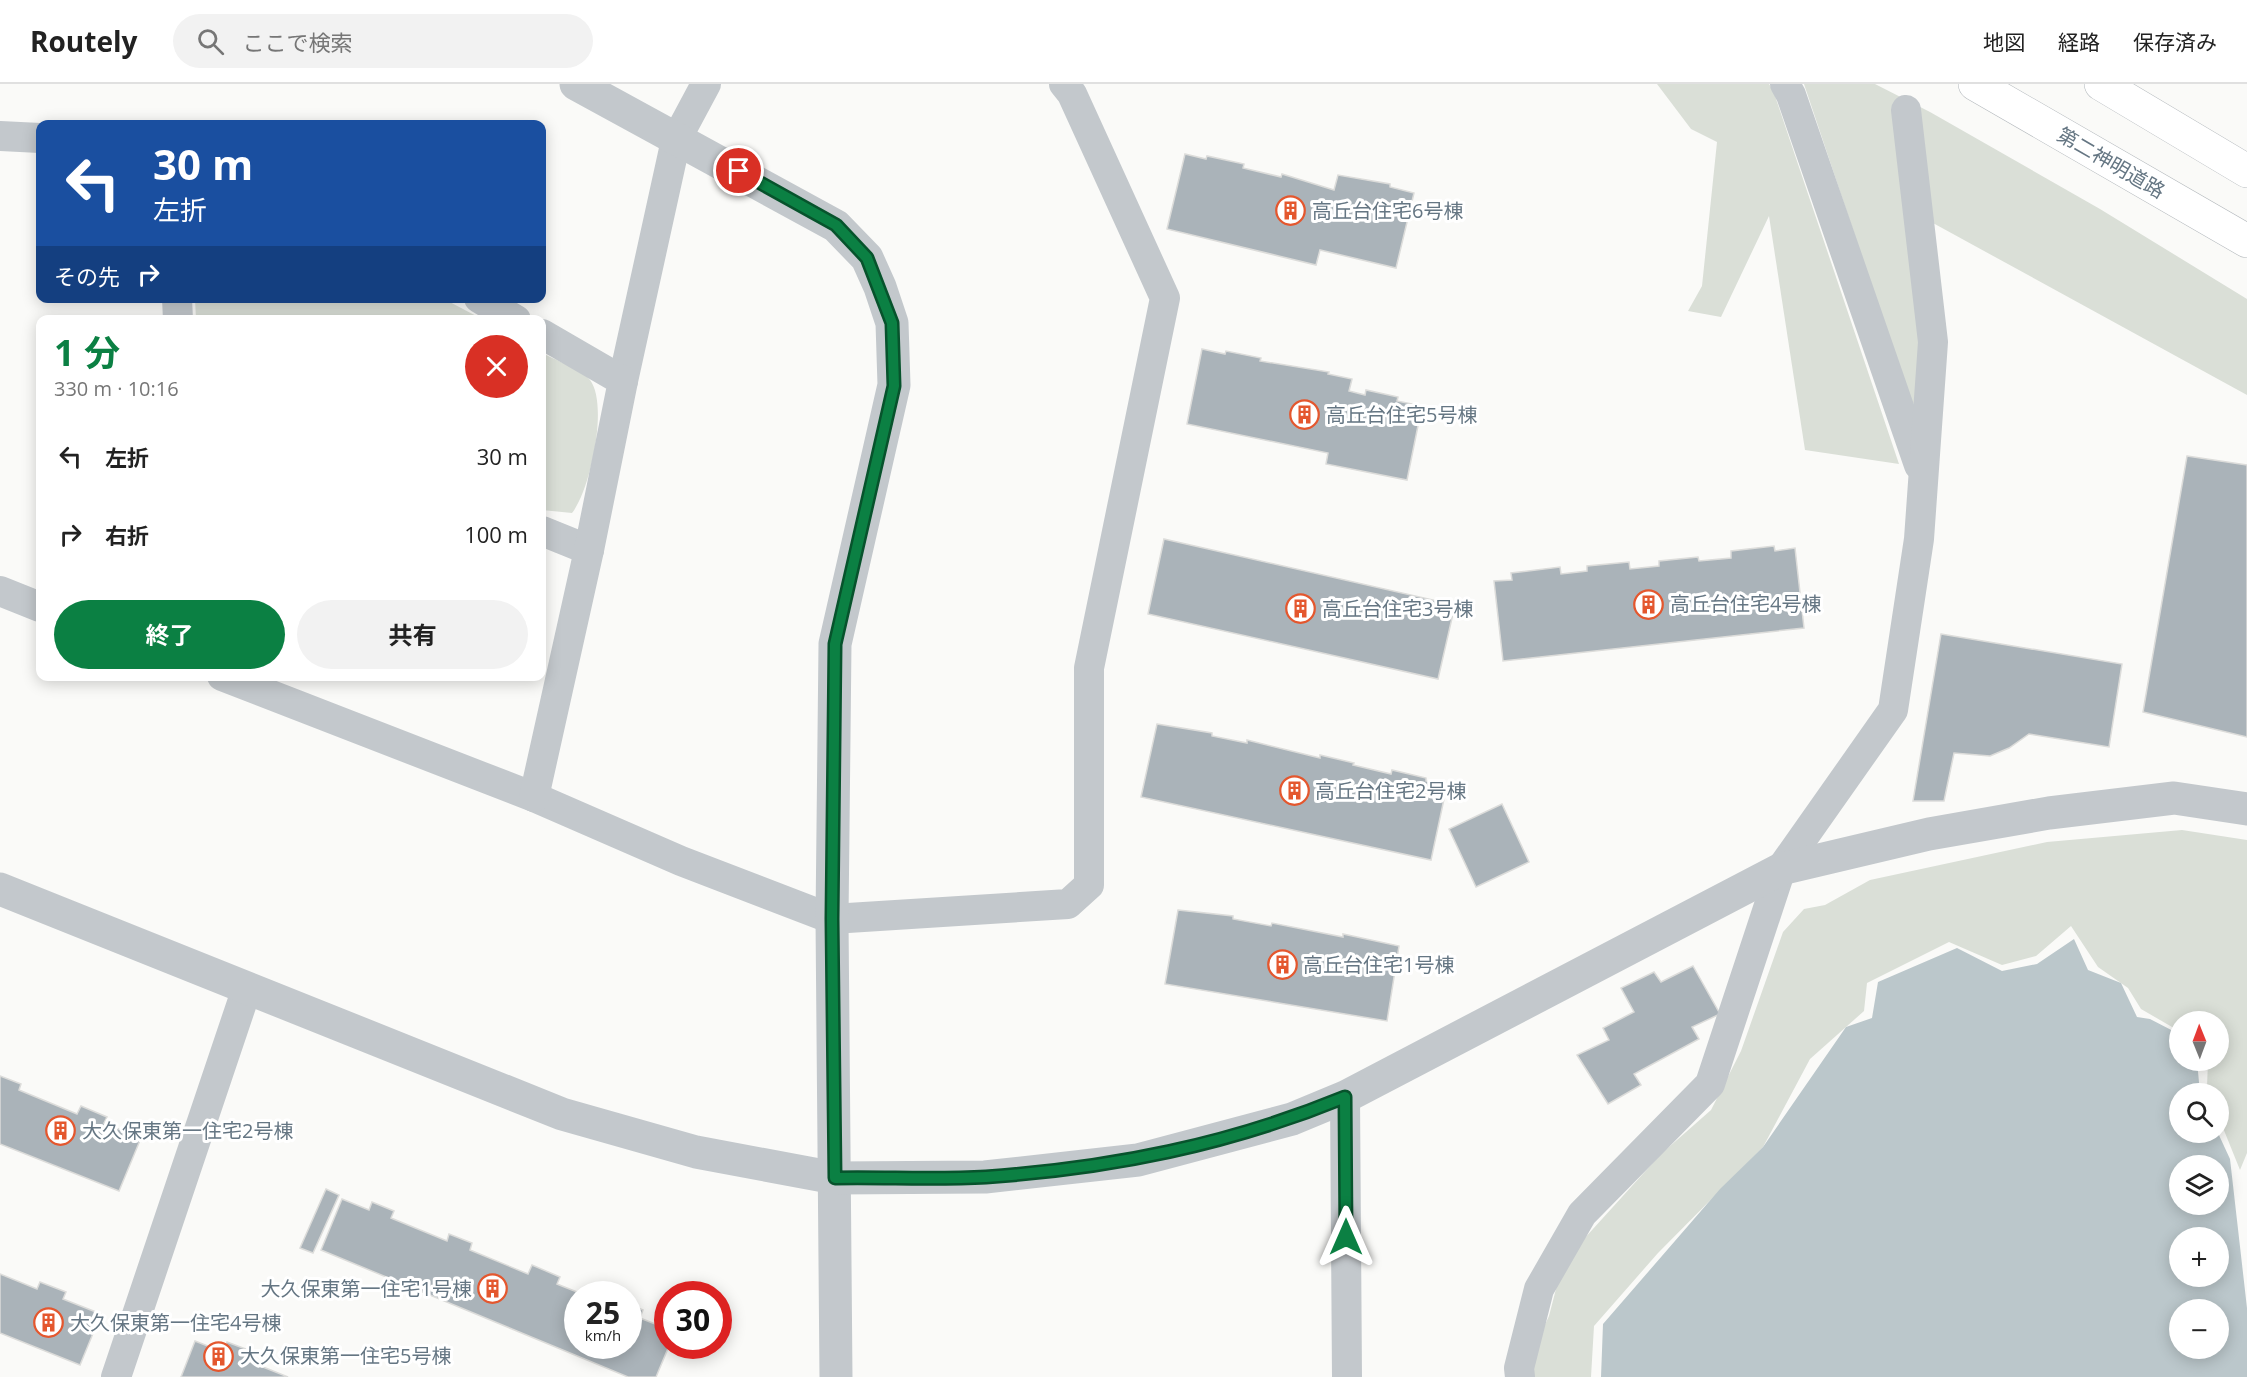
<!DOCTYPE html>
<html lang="ja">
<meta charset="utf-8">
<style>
body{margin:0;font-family:"Open Sans","Noto Sans JP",sans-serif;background:#f2f2f2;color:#222;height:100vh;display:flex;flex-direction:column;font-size:22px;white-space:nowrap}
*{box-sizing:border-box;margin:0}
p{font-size:20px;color:#767676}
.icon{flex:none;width:33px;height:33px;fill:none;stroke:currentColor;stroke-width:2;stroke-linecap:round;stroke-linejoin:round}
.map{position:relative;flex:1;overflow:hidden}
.panel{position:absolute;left:36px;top:231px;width:510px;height:366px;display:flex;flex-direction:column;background:#fff;border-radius:12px;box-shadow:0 3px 15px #0003}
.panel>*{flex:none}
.guide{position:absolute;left:36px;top:36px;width:510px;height:183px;border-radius:12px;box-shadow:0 3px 15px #0003;background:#1a4fa0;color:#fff;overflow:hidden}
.needle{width:39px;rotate:359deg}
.controls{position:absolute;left:2169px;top:927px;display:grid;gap:12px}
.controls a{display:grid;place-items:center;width:60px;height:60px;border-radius:50%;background:#fff;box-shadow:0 3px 15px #0003;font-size:30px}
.speed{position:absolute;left:564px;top:1197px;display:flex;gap:12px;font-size:30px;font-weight:700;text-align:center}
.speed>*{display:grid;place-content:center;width:78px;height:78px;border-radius:50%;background:#fff;box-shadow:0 3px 15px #0003;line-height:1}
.speed small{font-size:15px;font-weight:400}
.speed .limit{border:9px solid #d22;background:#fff;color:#111}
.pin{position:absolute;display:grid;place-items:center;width:51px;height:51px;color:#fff;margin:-26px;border:3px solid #fff;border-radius:50%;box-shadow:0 2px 6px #0007}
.me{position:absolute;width:66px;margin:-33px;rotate:0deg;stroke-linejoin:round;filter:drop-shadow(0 0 4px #0008)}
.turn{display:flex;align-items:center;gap:21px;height:126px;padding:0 18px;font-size:27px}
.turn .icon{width:78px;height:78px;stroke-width:2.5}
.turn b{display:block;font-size:42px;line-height:51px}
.then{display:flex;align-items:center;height:57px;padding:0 18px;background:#0003;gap:12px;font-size:22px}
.round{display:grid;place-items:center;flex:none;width:63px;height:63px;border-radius:32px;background:#f2f2f2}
.summary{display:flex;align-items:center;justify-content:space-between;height:102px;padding:0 18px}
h1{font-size:36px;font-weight:700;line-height:45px;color:#0b8043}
.button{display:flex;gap:12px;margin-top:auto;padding:12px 18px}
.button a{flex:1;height:69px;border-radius:36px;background:#0b8043;color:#fff;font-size:24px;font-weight:700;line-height:69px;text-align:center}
.button a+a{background:#f2f2f2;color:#222}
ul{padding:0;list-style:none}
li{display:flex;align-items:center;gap:18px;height:78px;padding:0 18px}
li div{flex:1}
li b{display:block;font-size:22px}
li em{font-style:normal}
header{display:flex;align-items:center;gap:36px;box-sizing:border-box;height:84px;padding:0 30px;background:#fff;border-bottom:2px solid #e0e0e0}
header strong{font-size:28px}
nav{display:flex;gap:33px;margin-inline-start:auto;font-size:21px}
.search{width:420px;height:54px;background:#f2f2f2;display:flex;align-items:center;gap:15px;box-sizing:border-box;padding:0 21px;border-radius:33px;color:#767676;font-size:22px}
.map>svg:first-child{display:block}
.green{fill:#dadfd7}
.water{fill:#bbc7cb;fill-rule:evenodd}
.building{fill:#aab3b9;stroke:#dcdcda;stroke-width:1.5}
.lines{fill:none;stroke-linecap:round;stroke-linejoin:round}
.motorway-casing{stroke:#b4b9bd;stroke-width:34}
.minor{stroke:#c3c8cc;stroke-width:30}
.tertiary{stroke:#c3c8cc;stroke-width:33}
.motorway{stroke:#fff;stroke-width:33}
.route-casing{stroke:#07532c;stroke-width:15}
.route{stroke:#0b8043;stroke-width:10}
.labels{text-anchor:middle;stroke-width:6;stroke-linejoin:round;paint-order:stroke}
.street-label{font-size:20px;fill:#657683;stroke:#fff}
.poi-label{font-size:20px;fill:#657683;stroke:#fff;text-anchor:start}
</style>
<header>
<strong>Routely</strong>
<div class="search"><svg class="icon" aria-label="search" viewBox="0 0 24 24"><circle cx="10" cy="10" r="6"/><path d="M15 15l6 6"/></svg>ここで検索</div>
<nav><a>地図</a><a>経路</a><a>保存済み</a></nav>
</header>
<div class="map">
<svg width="2247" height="1293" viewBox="0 0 2247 1293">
<rect width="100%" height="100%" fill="#fafaf8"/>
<g class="green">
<path d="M1657,0H1769L1773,6L1899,380L1805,366L1769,132L1721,233L1688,227L1702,202L1717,58L1691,45Z"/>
<path d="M1804,0H1875L1930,28L2100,125L2247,215V311L1922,133L1924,253L1913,325Z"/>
<path d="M195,215H444L482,235H196Z"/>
<path d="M542,269C552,274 585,288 590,296C609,321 590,407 572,429L542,426Z"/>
<path d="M2182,746L2247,756V1069L2240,1086L2219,1034L2218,1010L2209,1009L2207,1003L2208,977L2218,976V938H2180L2179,947L2141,925L2128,904L2098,883L2071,842L2036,872L2002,881L1949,858L1867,899L1864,927L1810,975L1763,1063L1658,1169L1594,1242L1591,1293H1533L1535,1262L1549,1232L1563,1178L1661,1070L1711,1026L1741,967L1783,848L1804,825L1825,821L1870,796L2047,758Z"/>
</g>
<path class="water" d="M2074,855L2088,886L2121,899L2137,933L2150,935L2179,950L2180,976L2197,977L2200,1009L2180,1010V1048L2218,1049L2230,1075L2247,1224V1293H1601L1603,1240L1720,1105L1763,1063L1846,943L1872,934L1878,898L1957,864L2002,887L2037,880ZM2180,1082H2218V1120H2180ZM2180,1154H2218V1192H2180ZM2180,1226H2218V1264H2180Z"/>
<g class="building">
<path d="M1185,70L1206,75L1207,72L1244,80L1243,84L1281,93L1282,90L1334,106L1338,91L1390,100V103L1414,109L1396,184L1320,166L1316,181L1167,145Z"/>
<path d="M1202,265L1225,270L1226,267L1261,274L1260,277L1329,288L1328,290L1352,295L1349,307L1365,311L1366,306L1398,313L1397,317L1422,322L1407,396L1326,380L1328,369L1187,340Z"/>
<path d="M2187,372L2247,381V653L2143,628Z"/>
<path d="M1164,455L1455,521L1438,595L1148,530Z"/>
<path d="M1774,462L1775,467L1795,464L1804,544L1503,577L1494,497L1512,496L1511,489L1560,483L1561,490L1587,487V482L1629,478L1630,485L1659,482V477L1698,473L1699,477L1731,474V467Z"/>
<path d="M1941,550L2122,580L2109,663L2029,650L2009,664L1990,672L1954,669L1944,717H1913Z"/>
<path d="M1157,640L1212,649V652L1247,659V656L1320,674V671L1354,679L1353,681L1391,690L1392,686L1426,694V697L1447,701L1431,776L1141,713Z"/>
<path d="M1502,720L1529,778L1476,803L1449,745Z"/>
<path d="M1178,826L1233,832V835L1271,842L1272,839L1343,853V850L1399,862L1387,937L1165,900Z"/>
<path d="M1693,882L1720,930L1692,943L1699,955L1634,990L1641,1001L1608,1020L1577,971L1609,956L1603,944L1634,928L1621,904L1654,888L1661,898Z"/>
<path d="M0,992L21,1000L19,1006L77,1030L81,1022L107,1033L104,1039L141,1054L119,1107L0,1060Z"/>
<path d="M326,1105L339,1111L313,1169L300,1164Z"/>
<path d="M342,1115L369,1126L372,1118L394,1127L391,1134L447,1157L449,1150L472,1159L470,1166L528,1190L532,1181L560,1193L557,1200L582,1210H578V1262H628V1220L643,1226L640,1234L668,1245L669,1262L656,1293H628L321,1166Z"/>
<path d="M0,1190L37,1205L40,1198L66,1208L63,1215L101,1230L80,1281L0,1249Z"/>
<path d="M195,1257L223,1268L227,1258L251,1267L248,1277L288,1293H181Z"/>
</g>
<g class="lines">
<defs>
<g id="motorway">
<path d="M1975,0L2247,157"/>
<path d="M2101,0L2247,87"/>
</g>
</defs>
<use href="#motorway" class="motorway-casing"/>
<g class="minor">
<path d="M1785,0L1791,11L1919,381"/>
<path d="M0,52L40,54"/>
<path d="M177,214L178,236"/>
<path d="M479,214L516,236"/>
<path d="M623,297L676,56L706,0"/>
<path d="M542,447L589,466"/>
<path d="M0,507L40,523"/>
<path d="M222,592L534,713L681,777L832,835L1068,820L1089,801V584L1165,214L1072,10L1064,0"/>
<path d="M534,713L589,466L623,297L542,250"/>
<path d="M1345,1013L1347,1293"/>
<path d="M116,1293L247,904"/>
<path d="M1520,1293L1519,1284L1539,1205L1582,1130L1710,1000L1781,785L1893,626L1919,455L1933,258L1906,26"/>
</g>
<g class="tertiary">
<path d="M576,0L836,142L867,174L880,203L892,239L894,301L835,560L832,835L836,1293"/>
<path d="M0,805L562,1030L696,1068L835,1094L985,1093L1138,1076L1292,1035L1345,1013L1781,785L1929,750L2049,729L2174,714L2247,725"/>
</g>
<use href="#motorway" class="motorway"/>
</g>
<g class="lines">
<defs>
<path id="route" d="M739,87L836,141L867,174L892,239L894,302L835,560L832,835L835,1094C885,1093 936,1096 986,1093C1112,1084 1228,1061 1345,1013L1346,1153"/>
</defs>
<use href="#route" class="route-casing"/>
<use href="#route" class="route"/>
</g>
<defs>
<symbol id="building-ring" viewBox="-11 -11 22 22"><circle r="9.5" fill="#fff" stroke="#e4572e" stroke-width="1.5"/><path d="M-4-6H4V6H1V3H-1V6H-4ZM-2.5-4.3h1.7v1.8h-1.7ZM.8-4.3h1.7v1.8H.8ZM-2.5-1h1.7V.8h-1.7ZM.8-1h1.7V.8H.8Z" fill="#e4572e"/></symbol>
</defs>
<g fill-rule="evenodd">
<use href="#building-ring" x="1274" y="110" width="33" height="33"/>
<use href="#building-ring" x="1288" y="314" width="33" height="33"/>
<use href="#building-ring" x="1632" y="504" width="33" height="33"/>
<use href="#building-ring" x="1284" y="508" width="33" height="33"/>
<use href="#building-ring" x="1278" y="690" width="33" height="33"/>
<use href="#building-ring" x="1266" y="864" width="33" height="33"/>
<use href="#building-ring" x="44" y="1030" width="33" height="33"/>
<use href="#building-ring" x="476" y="1188" width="33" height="33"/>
<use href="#building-ring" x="32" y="1222" width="33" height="33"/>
<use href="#building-ring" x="202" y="1256" width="33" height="33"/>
</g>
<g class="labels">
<g class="street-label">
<text transform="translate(2111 79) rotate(30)" y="7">第二神明道路</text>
</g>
<g class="poi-label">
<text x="1312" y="134">高丘台住宅6号棟</text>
<text x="1326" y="338">高丘台住宅5号棟</text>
<text x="1670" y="527">高丘台住宅4号棟</text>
<text x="1322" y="532">高丘台住宅3号棟</text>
<text x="1315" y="714">高丘台住宅2号棟</text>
<text x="1303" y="888">高丘台住宅1号棟</text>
<text x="82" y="1054">大久保東第一住宅2号棟</text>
<text x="472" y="1212" text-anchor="end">大久保東第一住宅1号棟</text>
<text x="70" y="1246">大久保東第一住宅4号棟</text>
<text x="240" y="1279">大久保東第一住宅5号棟</text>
</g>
</g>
</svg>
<div class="controls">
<a><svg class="needle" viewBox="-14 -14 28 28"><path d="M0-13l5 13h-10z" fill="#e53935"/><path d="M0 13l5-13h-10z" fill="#767676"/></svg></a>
<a><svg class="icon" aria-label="search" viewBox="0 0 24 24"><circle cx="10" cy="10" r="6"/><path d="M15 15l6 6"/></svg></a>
<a><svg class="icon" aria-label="layers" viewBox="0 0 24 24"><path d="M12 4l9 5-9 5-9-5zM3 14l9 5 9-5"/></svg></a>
<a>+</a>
<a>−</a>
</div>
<div class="speed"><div>25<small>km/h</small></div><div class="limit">30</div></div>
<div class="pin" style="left:739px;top:87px;background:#d93025"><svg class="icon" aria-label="arrive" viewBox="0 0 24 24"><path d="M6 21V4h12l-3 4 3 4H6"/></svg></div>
<svg class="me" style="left:1346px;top:1153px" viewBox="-20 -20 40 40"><path d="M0-17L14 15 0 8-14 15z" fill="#0b8043" stroke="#fff" stroke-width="4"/></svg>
<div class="guide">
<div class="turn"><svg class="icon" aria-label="left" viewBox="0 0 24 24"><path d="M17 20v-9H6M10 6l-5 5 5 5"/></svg><div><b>30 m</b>左折</div></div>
<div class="then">その先<svg class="icon" aria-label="right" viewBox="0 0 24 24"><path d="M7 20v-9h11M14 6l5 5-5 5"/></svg></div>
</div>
<section class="panel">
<div class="summary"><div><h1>1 分</h1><p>330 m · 10:16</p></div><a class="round" style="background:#d93025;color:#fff"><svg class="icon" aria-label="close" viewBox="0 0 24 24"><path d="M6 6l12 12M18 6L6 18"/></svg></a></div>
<ul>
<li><svg class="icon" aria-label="left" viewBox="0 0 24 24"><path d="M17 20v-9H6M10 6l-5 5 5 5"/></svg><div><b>左折</b></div><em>30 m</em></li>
<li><svg class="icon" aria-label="right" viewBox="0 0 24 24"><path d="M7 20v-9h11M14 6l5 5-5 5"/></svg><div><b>右折</b></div><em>100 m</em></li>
</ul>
<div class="button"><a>終了</a><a>共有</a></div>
</section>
</div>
